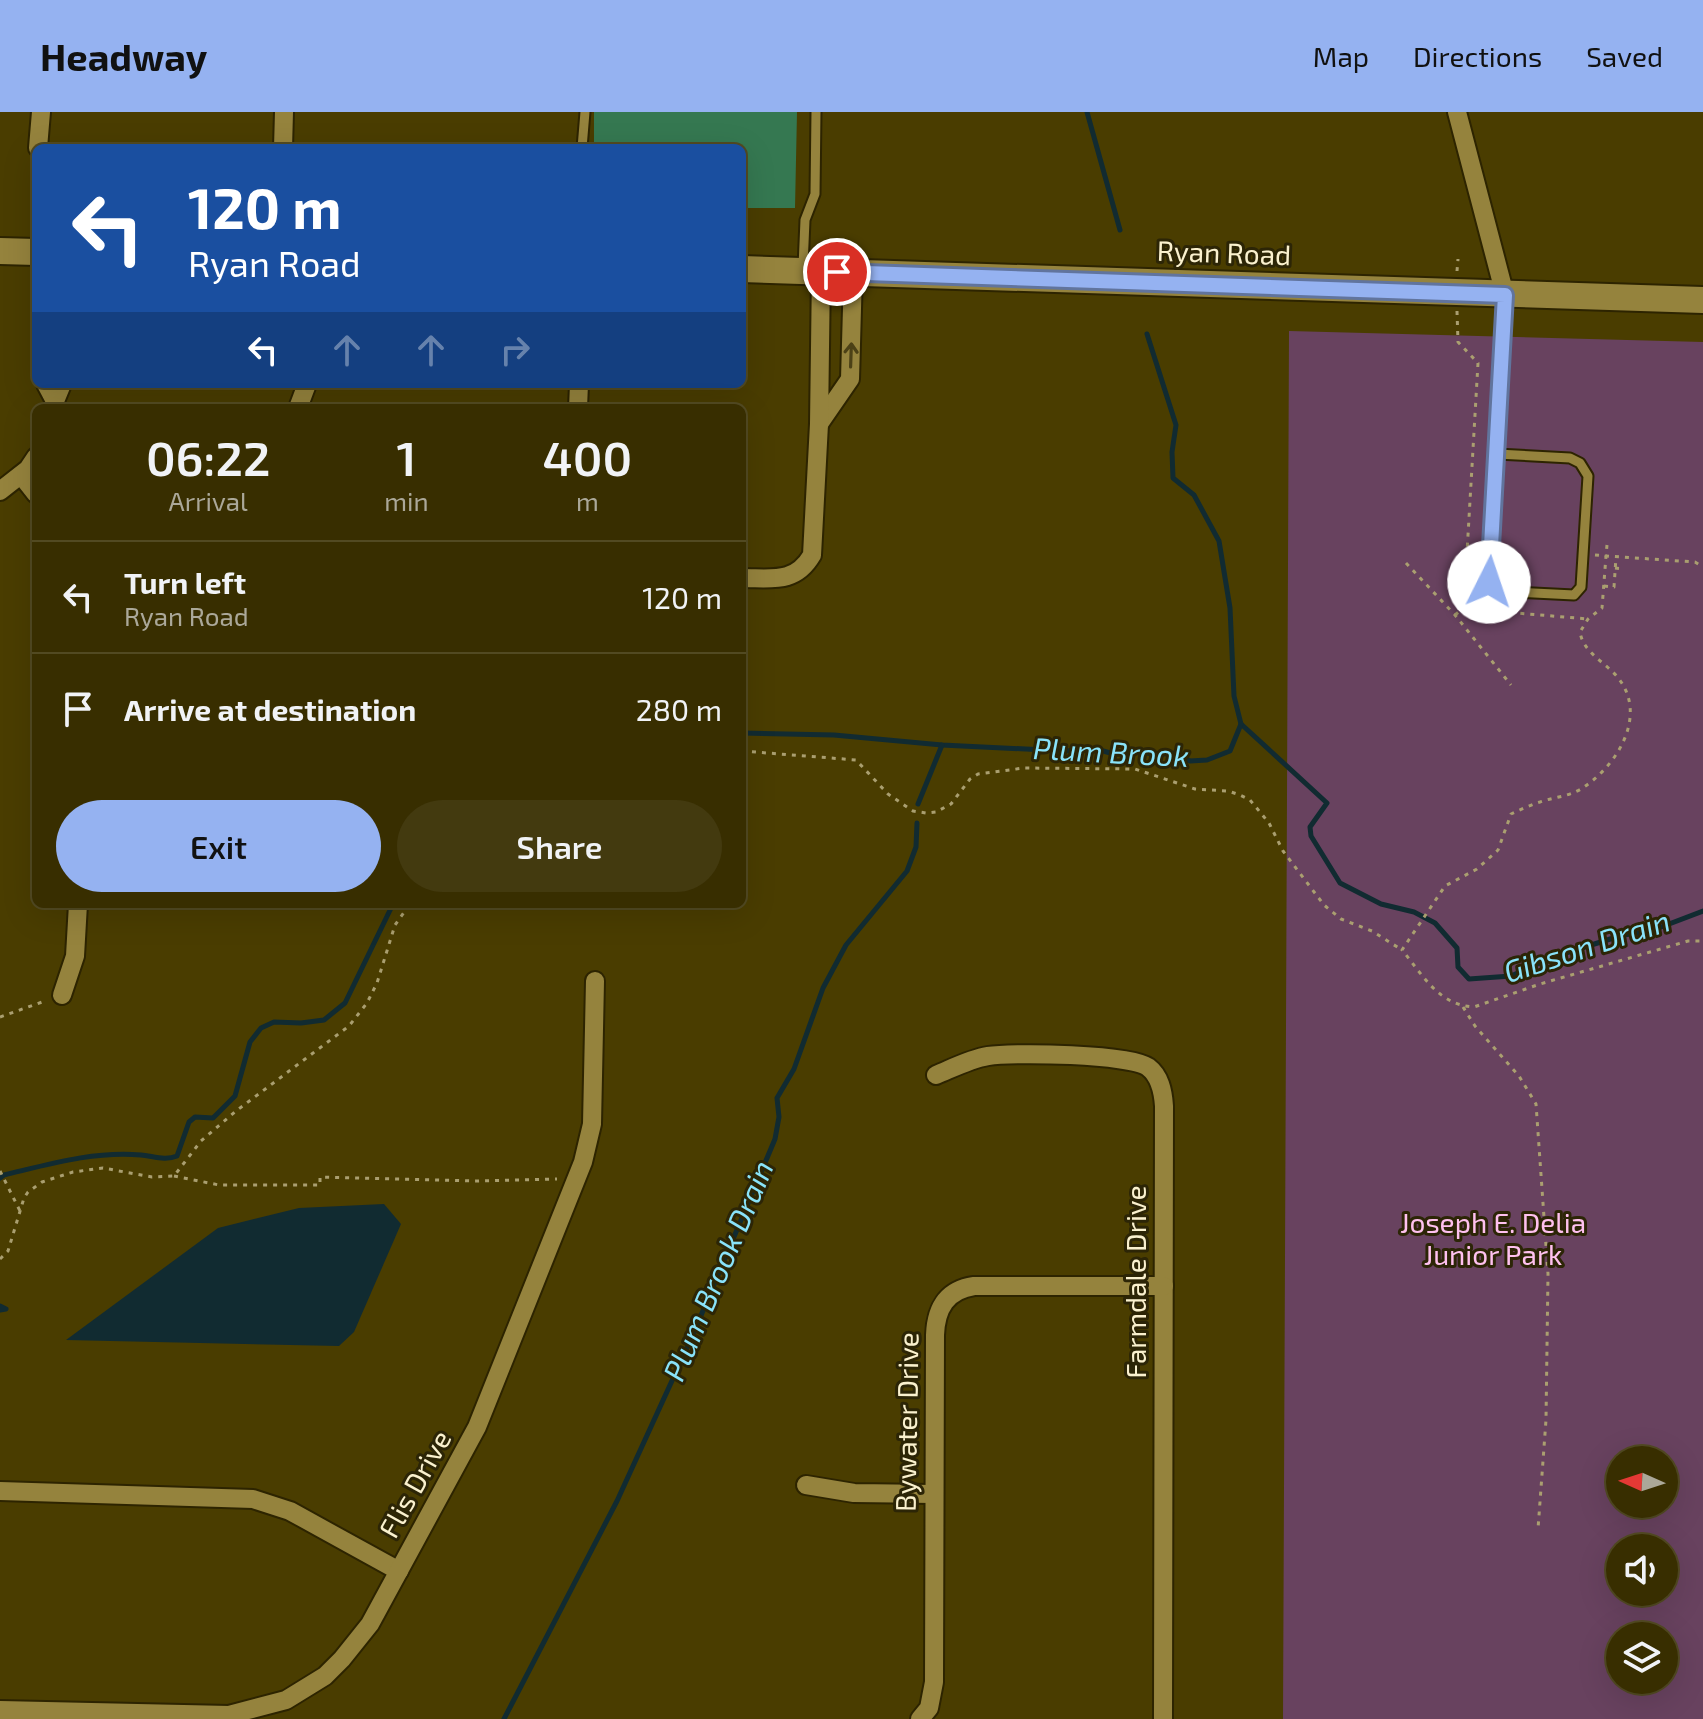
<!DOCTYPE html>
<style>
body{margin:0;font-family:"Exo 2",sans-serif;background:#433a0f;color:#f1f3f6;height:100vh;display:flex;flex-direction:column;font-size:30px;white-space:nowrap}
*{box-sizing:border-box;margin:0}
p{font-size:26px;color:#aba899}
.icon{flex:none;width:44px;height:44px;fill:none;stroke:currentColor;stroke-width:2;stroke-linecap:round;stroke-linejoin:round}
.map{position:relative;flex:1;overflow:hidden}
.panel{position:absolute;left:32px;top:292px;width:714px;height:504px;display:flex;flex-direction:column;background:#382e00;border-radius:12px;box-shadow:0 8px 32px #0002,0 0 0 2px #524a22}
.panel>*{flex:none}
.top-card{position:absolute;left:32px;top:32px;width:714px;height:244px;border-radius:12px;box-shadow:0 8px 32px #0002,0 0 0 2px #524a22;background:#1a4fa0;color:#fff;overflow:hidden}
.needle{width:52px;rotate:273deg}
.controls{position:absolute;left:1606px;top:1334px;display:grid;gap:16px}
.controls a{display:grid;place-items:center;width:72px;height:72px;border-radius:50%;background:#382e00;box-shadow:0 8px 32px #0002,0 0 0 2px #524a22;font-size:40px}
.pin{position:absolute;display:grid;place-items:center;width:68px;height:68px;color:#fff;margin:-34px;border:4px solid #fff;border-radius:50%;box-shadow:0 2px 8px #0007}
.me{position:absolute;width:88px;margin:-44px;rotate:4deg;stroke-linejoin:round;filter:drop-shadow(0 0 6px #0008)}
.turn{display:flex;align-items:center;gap:28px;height:168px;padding:0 24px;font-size:36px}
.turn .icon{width:104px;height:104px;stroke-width:2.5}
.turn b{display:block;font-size:56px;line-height:68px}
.lanes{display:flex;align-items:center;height:76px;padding:0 24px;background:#0003;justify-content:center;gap:40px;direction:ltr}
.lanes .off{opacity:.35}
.eta{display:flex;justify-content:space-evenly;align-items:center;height:136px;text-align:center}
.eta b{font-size:48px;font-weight:600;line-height:56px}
.button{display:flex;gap:16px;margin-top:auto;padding:16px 24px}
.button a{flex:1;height:92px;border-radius:48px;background:#95b2f1;color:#111;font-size:32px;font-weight:600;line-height:92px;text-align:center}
.button a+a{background:#433a0f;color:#f1f3f6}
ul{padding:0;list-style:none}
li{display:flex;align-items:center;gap:24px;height:112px;padding:0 24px;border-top:2px solid #524a22}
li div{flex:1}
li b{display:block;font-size:30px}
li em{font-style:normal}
header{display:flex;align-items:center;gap:48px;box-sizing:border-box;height:112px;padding:0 40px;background:#95b2f1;color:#111}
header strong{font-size:38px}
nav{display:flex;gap:44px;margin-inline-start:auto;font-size:28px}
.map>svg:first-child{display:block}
.green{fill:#68425f;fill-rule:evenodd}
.water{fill:#112b31}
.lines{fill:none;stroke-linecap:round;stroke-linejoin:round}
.stream{stroke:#112b31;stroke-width:5}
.building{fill:#357851}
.lane-casing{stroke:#2d2400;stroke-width:13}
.street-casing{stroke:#2d2400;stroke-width:22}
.secondary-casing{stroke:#2d2400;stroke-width:30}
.path{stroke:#aa9f70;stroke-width:3;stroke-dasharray:4 6;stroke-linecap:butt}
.lane{stroke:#95833d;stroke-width:9}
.street{stroke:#95833d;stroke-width:18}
.secondary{stroke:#95833d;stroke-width:26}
.oneway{stroke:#4c4116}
.route-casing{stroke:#61749d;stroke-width:20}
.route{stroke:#95b2f1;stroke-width:14}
.labels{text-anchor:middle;stroke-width:6;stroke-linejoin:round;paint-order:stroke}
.street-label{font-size:28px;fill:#faf1ce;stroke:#2c2506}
.park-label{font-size:28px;fill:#ffc1ef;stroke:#2c2506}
.water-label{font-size:30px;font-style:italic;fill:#89e3fa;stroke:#2c2506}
</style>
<header>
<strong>Headway</strong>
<nav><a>Map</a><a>Directions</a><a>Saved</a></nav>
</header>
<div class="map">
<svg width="1703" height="1607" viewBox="0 0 1703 1607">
<rect width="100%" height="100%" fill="#4a3d00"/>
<path class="green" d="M1289,219L1703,230V1607H1283ZM1620,1348H1664V1392H1620ZM1620,1436H1664V1480H1620ZM1620,1524H1664V1568H1620Z"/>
<path class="water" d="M384,1092L401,1112L354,1220L339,1234L66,1228L218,1116L299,1096Z"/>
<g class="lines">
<g class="stream">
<path d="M1087,0L1120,118"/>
<path d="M1241,612L1327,691L1310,715L1311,724L1340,771L1381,792L1414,800L1435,811L1457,836L1458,855L1469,867L1511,864L1553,845L1623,823L1648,820L1703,799"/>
<path d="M742,621L834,623L942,633L1065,639L1096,637L1114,642L1139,638L1153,643L1176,641L1190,649L1207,648L1230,639L1241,612L1234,584L1230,496L1219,429L1194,383L1173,366L1172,340L1176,313L1147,222"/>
<path d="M918,692L942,633"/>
<path d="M0,1066L4,1063C50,1052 93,1039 141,1043C153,1044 165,1049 177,1044L189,1010L195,1005L213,1006L235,984L250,930L261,916L274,910L301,911L324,908L345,891L393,792"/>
<path d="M0,1194L6,1197L0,1198"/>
<path d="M504,1607L617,1389L692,1225L775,1027L779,1005L777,986L794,957L823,876L846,833L907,759L916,735L917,711"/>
</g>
</g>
<path class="building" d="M594,0H797L795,96H742V36H594Z"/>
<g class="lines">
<defs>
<g id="lane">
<path d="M582,36L585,0"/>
<path d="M803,155L805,108L815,82L816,0"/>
<path d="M1497,342L1570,346L1580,351L1588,364L1581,475L1574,483L1496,479L1489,470L1505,183"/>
</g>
<g id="street">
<path d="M1457,0L1505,183"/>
<path d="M38,36L41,0"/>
<path d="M283,36L284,0"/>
<path d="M46,272L55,289L62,272"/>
<path d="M298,296L307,272"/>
<path d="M578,296L579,272"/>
<path d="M819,312L850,267L853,161"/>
<path d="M21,363L36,382"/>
<path d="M0,379L28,357L36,345"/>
<path d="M742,466C772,466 795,472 812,443L819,312L821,159"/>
<path d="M62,883L75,844L78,792"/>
<path d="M936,963C953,956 970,947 988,944C1013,940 1131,942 1148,955C1160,964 1163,979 1164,994L1163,1607"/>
<path d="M806,1373L854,1381L934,1382"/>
<path d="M0,1379L253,1387L290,1399L399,1459"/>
<path d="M0,1598L229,1603L286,1588L325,1564L342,1547L370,1512L477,1315L583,1050L592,1012L595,869"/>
<path d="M920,1607L929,1596L934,1570L935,1223C936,1196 947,1178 974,1174H1164"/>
</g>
<g id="secondary">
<path d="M0,139L36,140"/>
<path d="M742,157L1703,188"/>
</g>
</defs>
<use href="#lane" class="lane-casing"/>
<use href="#street" class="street-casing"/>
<use href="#secondary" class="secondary-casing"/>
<g class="path">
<path d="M1457,159L1458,147"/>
<path d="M1457,199L1458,230L1478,251L1464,492L1469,497L1588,507"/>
<path d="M1607,433L1606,444L1695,450L1703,455"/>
<path d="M1595,443L1606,444L1602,496L1588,507L1580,520C1583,541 1607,551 1619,567C1648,605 1616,655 1581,677C1567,685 1554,685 1540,690C1530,693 1520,698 1511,702L1498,738L1477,757L1445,774L1402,838C1423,863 1438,893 1474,895L1540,872L1688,829H1703"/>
<path d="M1406,451L1455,503L1511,573"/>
<path d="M1615,456L1624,457"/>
<path d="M1604,474L1614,475L1616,445"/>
<path d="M1455,503L1466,494"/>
<path d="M742,639L856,648L888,682L913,699L926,701L936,700L951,692L970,667L978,662L1024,656L1135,657L1195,677L1228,679L1240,683L1250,688L1269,711L1283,739L1324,793L1341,807L1372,819L1402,838"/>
<path d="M1463,895L1475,914L1519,964L1536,992L1548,1162L1546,1308L1538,1417"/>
<path d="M0,905L45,889"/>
<path d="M0,1059L21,1101"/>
<path d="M174,1064L219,1073H320V1065L475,1069L557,1067"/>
<path d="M0,1147L8,1139L24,1086L28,1080L42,1070L73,1060L103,1056L152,1065L174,1064L201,1029L236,999L349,914L367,891L377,871L395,813L410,792"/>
</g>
<use href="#lane" class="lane"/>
<use href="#street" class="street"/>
<use href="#secondary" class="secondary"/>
</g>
<defs><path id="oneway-shaft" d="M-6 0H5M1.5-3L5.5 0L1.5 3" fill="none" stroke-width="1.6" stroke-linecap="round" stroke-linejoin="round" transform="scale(2)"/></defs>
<use class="oneway" href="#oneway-shaft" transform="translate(851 243) rotate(-88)"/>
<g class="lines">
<defs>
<path id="route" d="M837,160L1505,183L1489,470"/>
</defs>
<use href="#route" class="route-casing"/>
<use href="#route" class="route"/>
</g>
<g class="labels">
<g class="street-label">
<text transform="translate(1224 141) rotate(2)" y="10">Ryan Road</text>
<text transform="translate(1136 1170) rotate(-90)" y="10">Farmdale Drive</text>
<text transform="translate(907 1310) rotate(-89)" y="10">Bywater Drive</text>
<text transform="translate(415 1372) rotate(-61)" y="10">Flis Drive</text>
</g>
<g class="park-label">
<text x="1493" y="1121">Joseph E. Delia<tspan x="1493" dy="32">Junior Park</tspan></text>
</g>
<g class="water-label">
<text transform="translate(1111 641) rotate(3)" y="10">Plum Brook</text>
<text transform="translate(1587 835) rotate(-18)" y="10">Gibson Drain</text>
<text transform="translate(719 1159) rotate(-67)" y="10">Plum Brook Drain</text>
</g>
</g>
</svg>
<div class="controls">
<a><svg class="needle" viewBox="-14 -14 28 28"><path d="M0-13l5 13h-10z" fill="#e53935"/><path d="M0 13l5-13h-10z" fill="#aba899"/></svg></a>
<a><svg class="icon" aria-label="sound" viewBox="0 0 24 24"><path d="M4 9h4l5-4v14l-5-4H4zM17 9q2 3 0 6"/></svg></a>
<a><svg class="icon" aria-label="layers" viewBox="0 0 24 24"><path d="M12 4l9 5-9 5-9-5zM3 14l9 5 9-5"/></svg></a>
</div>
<div class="pin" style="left:837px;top:160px;background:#d93025"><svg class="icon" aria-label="arrive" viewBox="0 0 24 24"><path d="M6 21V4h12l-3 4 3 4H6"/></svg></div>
<svg class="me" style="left:1489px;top:470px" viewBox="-20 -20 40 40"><circle r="19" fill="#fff"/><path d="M0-13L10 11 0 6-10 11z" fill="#95b2f1"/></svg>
<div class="top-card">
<div class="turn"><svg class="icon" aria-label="left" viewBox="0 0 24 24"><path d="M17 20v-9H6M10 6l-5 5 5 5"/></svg><div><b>120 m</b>Ryan Road</div></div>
<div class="lanes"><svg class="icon" aria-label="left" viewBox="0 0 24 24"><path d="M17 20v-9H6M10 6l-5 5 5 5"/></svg><svg class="icon off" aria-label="ahead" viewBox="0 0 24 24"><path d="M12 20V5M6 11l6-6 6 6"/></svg><svg class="icon off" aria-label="ahead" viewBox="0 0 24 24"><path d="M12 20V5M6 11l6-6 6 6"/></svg><svg class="icon off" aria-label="right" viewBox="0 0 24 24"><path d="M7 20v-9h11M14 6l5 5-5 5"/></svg></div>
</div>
<section class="panel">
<div class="eta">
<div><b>06:22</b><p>Arrival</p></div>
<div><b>1</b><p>min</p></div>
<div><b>400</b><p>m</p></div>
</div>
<ul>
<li><svg class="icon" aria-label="left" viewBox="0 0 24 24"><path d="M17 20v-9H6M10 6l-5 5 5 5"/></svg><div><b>Turn left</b><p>Ryan Road</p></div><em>120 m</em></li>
<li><svg class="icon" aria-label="arrive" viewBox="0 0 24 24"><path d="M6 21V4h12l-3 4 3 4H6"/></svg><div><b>Arrive at destination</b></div><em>280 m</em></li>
</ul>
<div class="button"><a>Exit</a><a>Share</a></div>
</section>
</div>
